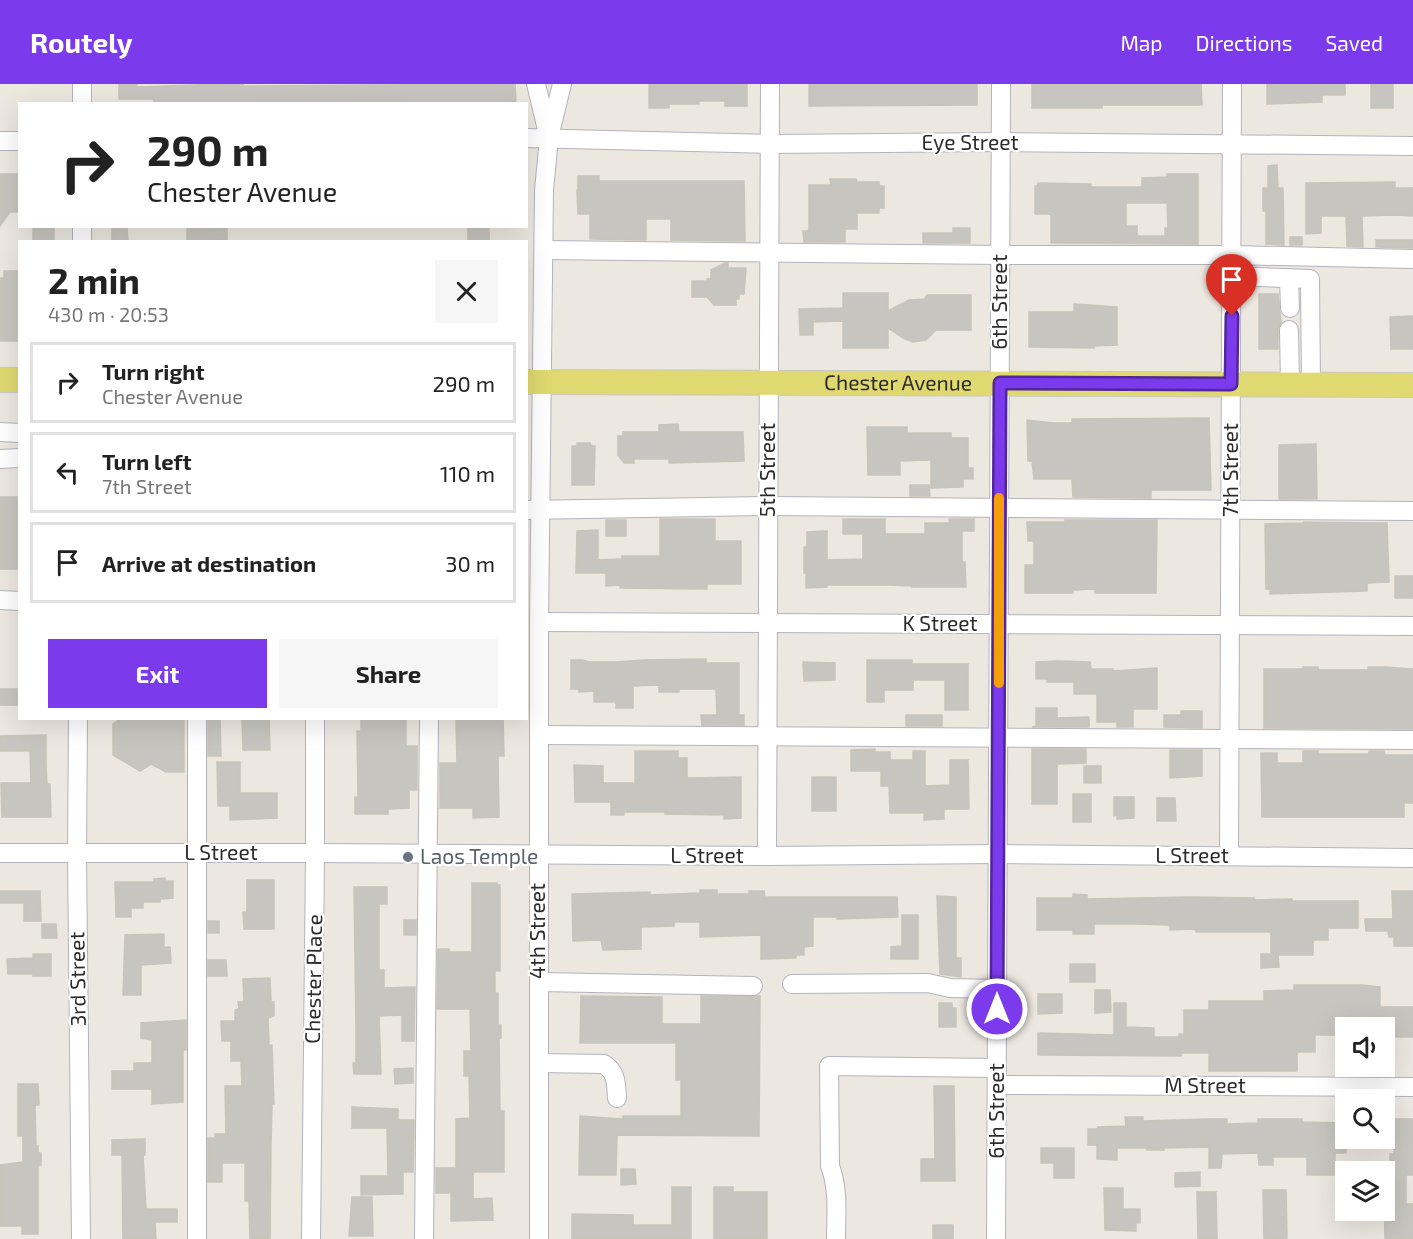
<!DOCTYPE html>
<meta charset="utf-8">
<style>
body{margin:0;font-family:"Exo 2",sans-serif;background:#f6f6f6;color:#222;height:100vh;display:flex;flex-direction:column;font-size:22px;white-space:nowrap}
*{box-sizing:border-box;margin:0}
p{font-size:20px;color:#767676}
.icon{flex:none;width:33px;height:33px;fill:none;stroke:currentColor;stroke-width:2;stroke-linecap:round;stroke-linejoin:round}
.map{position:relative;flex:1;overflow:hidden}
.details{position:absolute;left:18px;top:156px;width:510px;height:480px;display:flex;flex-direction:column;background:#fff;border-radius:0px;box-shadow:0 6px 24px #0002}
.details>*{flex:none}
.banner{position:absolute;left:18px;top:18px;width:510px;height:126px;border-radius:0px;box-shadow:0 6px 24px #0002;background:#fff;color:#222;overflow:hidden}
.controls{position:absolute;left:1335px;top:933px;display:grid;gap:12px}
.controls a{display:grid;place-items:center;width:60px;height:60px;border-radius:0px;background:#fff;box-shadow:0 6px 24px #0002;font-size:30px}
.pin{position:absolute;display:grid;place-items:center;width:51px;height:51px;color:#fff;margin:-62px -26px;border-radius:50% 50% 50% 0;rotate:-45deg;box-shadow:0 0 6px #0007}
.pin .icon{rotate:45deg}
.me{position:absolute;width:66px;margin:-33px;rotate:0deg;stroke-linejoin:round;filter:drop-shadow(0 0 4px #0008)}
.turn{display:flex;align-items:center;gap:21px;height:126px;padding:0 30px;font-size:27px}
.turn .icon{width:78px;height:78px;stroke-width:2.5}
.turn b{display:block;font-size:42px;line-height:51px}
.round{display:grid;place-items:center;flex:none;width:63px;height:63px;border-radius:0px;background:#f6f6f6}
.head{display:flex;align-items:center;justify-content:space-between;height:102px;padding:0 30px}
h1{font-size:36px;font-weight:700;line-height:45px}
.primary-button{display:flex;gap:12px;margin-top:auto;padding:12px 30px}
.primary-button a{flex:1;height:69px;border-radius:0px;background:#7c3aed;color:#fff;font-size:24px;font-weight:700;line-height:69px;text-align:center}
.primary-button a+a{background:#f6f6f6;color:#222}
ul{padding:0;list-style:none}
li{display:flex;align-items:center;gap:18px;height:81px;margin:0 12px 9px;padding:0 18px;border:3px solid #e0e0e0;border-radius:0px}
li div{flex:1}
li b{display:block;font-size:22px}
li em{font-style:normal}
header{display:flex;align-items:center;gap:36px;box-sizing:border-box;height:84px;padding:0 30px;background:#7c3aed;color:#fff}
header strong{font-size:28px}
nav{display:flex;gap:33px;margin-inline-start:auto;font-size:21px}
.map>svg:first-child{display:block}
.building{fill:#c7c5bf;stroke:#c7c4b9;stroke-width:1.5;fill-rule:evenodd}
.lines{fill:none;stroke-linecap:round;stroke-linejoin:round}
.minor-casing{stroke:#b3b3be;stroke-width:20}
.major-casing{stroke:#c8c8c8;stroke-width:26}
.minor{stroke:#fff;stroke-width:18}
.major{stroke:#e0d870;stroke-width:24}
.route-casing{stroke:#51269a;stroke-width:15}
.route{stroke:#7c3aed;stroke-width:10}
.slow{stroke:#f59e0b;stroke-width:10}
.worship-dot{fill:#6b7280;stroke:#fff;stroke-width:2}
.labels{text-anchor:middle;stroke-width:4.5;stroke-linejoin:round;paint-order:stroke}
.street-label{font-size:21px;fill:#2c2c2c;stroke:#fff}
.worship-label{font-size:21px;fill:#5b616d;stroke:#fff;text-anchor:start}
</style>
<header>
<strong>Routely</strong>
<nav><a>Map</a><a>Directions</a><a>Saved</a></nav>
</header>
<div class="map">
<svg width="1413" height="1155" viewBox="0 0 1413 1155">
<rect width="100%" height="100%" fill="#ece8e0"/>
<g class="building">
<path d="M119,0H137V3L225,0H243V2L515,0L516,20H402V17L154,20V15H119Z"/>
<path d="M649,0H747V22H725V17H699V20H669V24H649Z"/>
<path d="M809,0H977V21L809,22Z"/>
<path d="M1032,0H1201L1202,21H1102V24H1032Z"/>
<path d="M1267,0H1345V11H1322V18L1267,20Z"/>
<rect x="1371" y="0" width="22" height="24"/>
<path d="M1277,81L1278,104H1283L1284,161L1266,160V127H1263V104H1268V82Z"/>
<path d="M0,90H18L19,128H10L0,142Z"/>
<path d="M1167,90H1198V160L1051,159V130H1035V102H1038V99L1091,100V103H1142V94L1167,93ZM1126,119H1167L1168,144H1165V152H1137V142H1126Z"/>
<path d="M578,92H599V97H744L745,157L671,156V135H646V156L590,155V130H578L577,106H578Z"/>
<path d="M830,95H856L857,98H879V102H884V124H879V129H857V145H845V158H804L803,147H808L809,145V101H831Z"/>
<path d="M1395,98V104H1413V132L1397,131L1362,132L1363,163L1347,162L1346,132H1321V149L1306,150V99Z"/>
<path d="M33,142L54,144V158H33Z"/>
<rect x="468" y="142" width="21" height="16"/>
<path d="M227,143V156L187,158V144Z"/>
<path d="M112,144H127L128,158H112Z"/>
<path d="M953,144H970V159H923V149H953Z"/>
<rect x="1290" y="153" width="12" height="8"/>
<path d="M1376,156H1413V164L1376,163Z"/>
<path d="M725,179H728V184H746L744,210H739V215H736V221H714L707,213H692V197H707V195H711V186Z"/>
<path d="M4,187H20V257H0V194H4Z"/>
<path d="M843,209H888V227L909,216L925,215L927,211H971V246H936L926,256L913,258L905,255L888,244V264H843V237L813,238V251H800L799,225L843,224Z"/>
<path d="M1259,210H1278L1281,238L1278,246V265H1259Z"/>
<path d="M1074,220L1117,223V261L1094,262V264L1029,263V228H1074Z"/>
<path d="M1413,232V265H1391L1390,233Z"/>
<path d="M1209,334L1211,406H1151V414L1073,413L1072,395H1034L1032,377H1028L1027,336L1053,339H1072V335Z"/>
<path d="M678,340L679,348H743L744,377L669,379V375H634V379H624L618,371V352H623V348H659V341Z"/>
<path d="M867,343H907V349H951V354H968V384H973V395H963V403L931,404V376L900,377V391H868Z"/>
<path d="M577,359H590L591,362H595L594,401H572V362H577Z"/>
<path d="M1316,360L1317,415H1279V361Z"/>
<path d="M910,401H929L930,412H910Z"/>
<rect x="0" y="413" width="20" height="72"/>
<path d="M660,435H715V457H741V500H707V505L620,504V501L606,502V489H576L577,447L598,446V476L622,475V472H660Z"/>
<path d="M843,435H885V450H925V439H950L949,435H974V447H962V478H965L966,503H912V502L889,501H827V503L806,504V489H804V463H807V448L827,447V476L863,475V450H843Z"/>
<rect x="606" y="436" width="20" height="16"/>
<path d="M1065,436H1157L1156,509H1095V505L1073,506V509H1025V481H1034V457H1028L1027,438H1065Z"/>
<path d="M1304,438L1387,439L1389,498L1367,499V507L1270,510V505H1266L1265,440L1304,439Z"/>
<rect x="1395" y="492" width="18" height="22"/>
<path d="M706,575V579H739V631H744V641H702L701,631H717L716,605H679V608H659V601L633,602V624H616V618H594V607L579,608V605H571V576H582L590,578H615L645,576Z"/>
<path d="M867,576H912V580H968V626H945V596H913V606H884V618H867Z"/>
<path d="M1058,577L1090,578L1091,585H1113V587L1157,584V625H1133V643H1117V638H1097V610H1074V598H1047V595H1036V578Z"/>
<path d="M803,578L835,579V596L804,597Z"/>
<path d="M1303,583H1318V586H1368V583H1383L1413,585V645L1264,644V585H1303Z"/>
<rect x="0" y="605" width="20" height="16"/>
<path d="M1036,624H1057V634L1089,633V643H1032L1036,642Z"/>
<path d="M1181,627H1202V644L1164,643V631H1181Z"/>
<rect x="906" y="631" width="36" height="11"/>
<path d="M122,634H184V688H166L151,680L140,687L113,671V640Z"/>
<path d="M208,634H220L221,672H208Z"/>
<path d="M242,634H269L270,666H243Z"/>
<path d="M361,634H406V662H417V706H409V724L388,725V730H355V713H358L357,647H361Z"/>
<path d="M456,634H503L504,672H498L499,733L473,734V724H440V679H457Z"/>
<path d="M46,651V681L47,700H50L51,733H2L1,699H31L30,667H0V652Z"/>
<path d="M875,665V668H890V676H913V667H925V702L950,701V676H968L969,725H944V735L924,736V729H890L889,702H881V687H851V666Z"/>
<path d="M1032,665H1086V679L1057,680V720H1032Z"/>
<path d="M1170,666H1202V692L1170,694Z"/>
<path d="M635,667H678V674H687V694L741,693V734L724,735V731L665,730V728H624V731H611V718H575L574,681L603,682V699H635Z"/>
<path d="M1303,667H1318L1319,670H1369V667H1384L1385,671H1413V719H1404V733H1262L1261,669H1277V679H1303Z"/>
<path d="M217,678H240V709H277V734L230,736V722H218Z"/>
<rect x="1084" y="682" width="17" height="17"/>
<rect x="812" y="693" width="24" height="34"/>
<rect x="1073" y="710" width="18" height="28"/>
<path d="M1114,713H1134V734L1117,735V731L1114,732Z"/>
<path d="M1157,714H1175L1176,737H1157Z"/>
<path d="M165,794V797H173V814L160,815V818H143V824H131V833H116L115,798H154V795Z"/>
<path d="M247,796H274V845H244L243,828H247Z"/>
<path d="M472,799H497V801H500V887H495V909H498V941H501V954H499L500,1027H504V1088H473V1115L492,1114L493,1136L451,1137V1109H436V1084H456V1035L470,1034L469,992H464V967H471L470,925H437L438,865H449V868H472Z"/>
<path d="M354,803H387V820H379V886H384V904L415,903L414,957H402V931L379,932L381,990H354L353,979H356V943Z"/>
<path d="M700,806H717V810H749V807H764L765,813H897L898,833L837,835V833H813V862L804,863V871H796V874L761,875V851L700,853V838H674V842L641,843V865L603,866L601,856L573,857L572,810L650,808V811L700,809Z"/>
<path d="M0,807H40L41,837H24V819H0Z"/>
<path d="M1392,807H1413V862H1394V853H1389L1388,847H1366L1365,835H1393Z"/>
<path d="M1073,810L1087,811V815L1190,813L1254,814L1255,816L1292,815V817H1358V844H1328V856H1313V871H1278L1279,883L1261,884V870H1271V848H1196L1195,845L1170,846V841L1137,840H1094V850H1073V846H1037V814H1073Z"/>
<path d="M937,812L956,813V874H961V893L940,890Z"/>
<path d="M902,831H918V875H891V863L902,862Z"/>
<rect x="404" y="836" width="12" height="15"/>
<rect x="208" y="837" width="11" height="12"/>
<path d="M42,840H56L57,854H42Z"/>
<path d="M164,850V863H170L171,879L141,881V911H123L125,851Z"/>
<path d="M33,870H51V892H33V890H8L7,875L33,874Z"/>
<path d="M208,876H226L227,892H208Z"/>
<rect x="1070" y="880" width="25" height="18"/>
<path d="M270,894L271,918H274V932L268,934L269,961H272L274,1020H272L271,1061L270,1155H250L249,1117H245V1079H222V1098H208V1054H215V1050H226L225,1002H242L241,977H231V957H222L221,937H235V926L239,925L238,918H243L244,916L243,895Z"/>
<path d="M1294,901H1361L1380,903V923H1413V953H1384V944H1346V951H1315V968H1297V987H1209V969H1181V972L1038,971V949L1114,951V919H1126V943L1154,944V953H1179V950H1184V926H1209V917H1264V907L1294,906Z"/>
<path d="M1095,906H1110L1111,928L1095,929Z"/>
<path d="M1038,910H1062V929L1038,930Z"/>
<path d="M581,912L662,913V940H701V912H760L759,1052L617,1051L616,1091H579L580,1032L623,1035V1032H681V996H676V959H580Z"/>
<path d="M939,919H952V924H956V943H939Z"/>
<path d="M186,936V966H183V1018L152,1020V1005H112V987H134V979H152V956L141,954V939Z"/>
<path d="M413,984V999L395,1000L394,985Z"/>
<path d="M18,1000H38L39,1021H35L36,1062H38V1069H41V1081H38V1150H22V1142H0V1081L23,1078V1052H18Z"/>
<path d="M934,1002H954L955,1097H921V1075H935Z"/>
<path d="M352,1023L398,1025V1036H414L413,1088H403V1110L361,1111V1092H388L387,1044H352Z"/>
<path d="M1125,1033H1143V1037L1209,1035H1227V1040L1258,1039V1035H1302V1038L1346,1039V1069H1335V1091H1307V1073H1273V1081H1259L1258,1069L1222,1070L1221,1084H1209V1063L1164,1064V1066H1147V1064H1117V1076L1097,1075V1061H1088V1045H1098V1043L1126,1042Z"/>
<path d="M1394,1035H1413V1091H1406V1120H1413V1155H1385L1384,1108H1390V1070H1394Z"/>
<path d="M145,1055V1071H143L146,1125H177V1138H155L156,1155H123L122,1071H112V1056Z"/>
<path d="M1041,1064H1074V1094H1054V1079H1041Z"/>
<path d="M621,1085H635L636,1100L621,1101Z"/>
<path d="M1200,1088V1102L1175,1103V1089Z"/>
<path d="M672,1103H691V1155H572V1130L633,1131V1141H672Z"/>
<path d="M714,1103H733V1108H767V1155H714Z"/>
<path d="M1104,1104H1123V1125H1140V1139H1136V1147L1105,1146Z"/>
<path d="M1263,1106H1286L1287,1154L1264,1155Z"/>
<path d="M1197,1108H1216L1217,1155H1198Z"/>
<path d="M352,1113H372L373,1152H349Z"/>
<rect x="933" y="1141" width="20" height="14"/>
</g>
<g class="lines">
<defs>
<g id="minor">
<path d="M536,0L549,54L544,106L539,538V1155"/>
<path d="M82,20V0"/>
<path d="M550,49L562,0"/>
<path d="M526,54L770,60L1001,58L1413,62"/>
<path d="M0,57H20"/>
<path d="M82,142V158"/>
<path d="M544,166L1001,171H1232L1413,175"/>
<path d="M1232,192L1310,195L1311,300"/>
<path d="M1289,194L1290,224"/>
<path d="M1289,246L1290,300"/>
<path d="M0,348L20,349"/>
<path d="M0,375L20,374"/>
<path d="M526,426L768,422L1413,427"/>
<path d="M0,516L20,517"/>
<path d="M539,538L1413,542"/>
<path d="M78,634L77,769L81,1155"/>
<path d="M197,634V1155"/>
<path d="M539,651L1413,656"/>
<path d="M0,769H315L767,772L998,770L1413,774"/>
<path d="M767,772L770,0"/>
<path d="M1229,772L1232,0"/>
<path d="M539,898L753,902"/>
<path d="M792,900L928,899L950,904L997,905"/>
<path d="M539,979L604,980C617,989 616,1000 617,1014"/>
<path d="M997,1001L1413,1003"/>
<path d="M311,1155L315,769V634"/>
<path d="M424,1155L429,634"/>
<path d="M836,1155C836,1131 839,1105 830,1082L829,982L997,984"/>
<path d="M996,1155L1001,0"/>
</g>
<g id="major">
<path d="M0,296H20"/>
<path id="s1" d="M526,298L1413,301"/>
</g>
</defs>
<use href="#minor" class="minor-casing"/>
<use href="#major" class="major-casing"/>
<use href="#minor" class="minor"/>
<use href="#major" class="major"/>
</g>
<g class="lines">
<defs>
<path id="route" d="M997,925L1000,299L1231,300L1232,232"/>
</defs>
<use href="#route" class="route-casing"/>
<use href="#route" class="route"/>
<path class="slow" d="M999,599V414"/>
</g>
<circle class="worship-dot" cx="408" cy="773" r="6"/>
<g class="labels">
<g class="street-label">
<text x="970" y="66">Eye Street</text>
<text transform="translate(1000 218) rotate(-90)" y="7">6th Street</text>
<text dy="7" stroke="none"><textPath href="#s1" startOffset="372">Chester Avenue</textPath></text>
<text transform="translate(768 386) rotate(-90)" y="7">5th Street</text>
<text transform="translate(1231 386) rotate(-90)" y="7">7th Street</text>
<text x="940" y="547">K Street</text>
<text x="221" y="776">L Street</text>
<text x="707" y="779">L Street</text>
<text x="1192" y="779">L Street</text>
<text transform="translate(538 847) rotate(-90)" y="7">4th Street</text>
<text transform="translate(78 895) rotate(-91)" y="7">3rd Street</text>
<text transform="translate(314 895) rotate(-89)" y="7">Chester Place</text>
<text x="1205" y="1009">M Street</text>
<text transform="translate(997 1027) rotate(-90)" y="7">6th Street</text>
</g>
<g class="worship-label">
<text x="420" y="780">Laos Temple</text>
</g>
</g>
</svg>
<div class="controls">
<a><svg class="icon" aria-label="sound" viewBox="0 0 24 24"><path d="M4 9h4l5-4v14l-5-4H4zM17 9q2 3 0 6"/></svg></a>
<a><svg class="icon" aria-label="search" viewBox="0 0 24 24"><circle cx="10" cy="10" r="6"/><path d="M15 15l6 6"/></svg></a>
<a><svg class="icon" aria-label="layers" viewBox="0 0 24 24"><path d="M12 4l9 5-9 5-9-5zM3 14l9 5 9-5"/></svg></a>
</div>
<div class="pin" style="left:1232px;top:232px;background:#d93025"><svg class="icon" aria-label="arrive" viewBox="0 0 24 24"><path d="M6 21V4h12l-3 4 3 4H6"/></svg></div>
<svg class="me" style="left:997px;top:925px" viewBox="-20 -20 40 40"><circle r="17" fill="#7c3aed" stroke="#fff" stroke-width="3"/><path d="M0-11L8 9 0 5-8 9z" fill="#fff"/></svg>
<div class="banner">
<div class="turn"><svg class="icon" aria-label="right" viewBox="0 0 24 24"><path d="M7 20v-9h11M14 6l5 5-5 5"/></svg><div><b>290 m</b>Chester Avenue</div></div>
</div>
<section class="details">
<div class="head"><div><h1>2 min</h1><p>430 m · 20:53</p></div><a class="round"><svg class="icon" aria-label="close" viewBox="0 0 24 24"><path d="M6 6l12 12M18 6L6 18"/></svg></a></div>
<ul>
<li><svg class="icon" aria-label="right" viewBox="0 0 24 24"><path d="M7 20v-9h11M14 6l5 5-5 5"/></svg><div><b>Turn right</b><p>Chester Avenue</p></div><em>290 m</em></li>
<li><svg class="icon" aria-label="left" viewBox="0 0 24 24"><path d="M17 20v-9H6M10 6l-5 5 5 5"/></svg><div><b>Turn left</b><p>7th Street</p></div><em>110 m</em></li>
<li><svg class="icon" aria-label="arrive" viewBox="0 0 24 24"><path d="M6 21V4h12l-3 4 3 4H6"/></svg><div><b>Arrive at destination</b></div><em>30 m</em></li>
</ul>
<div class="primary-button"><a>Exit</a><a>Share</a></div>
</section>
</div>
